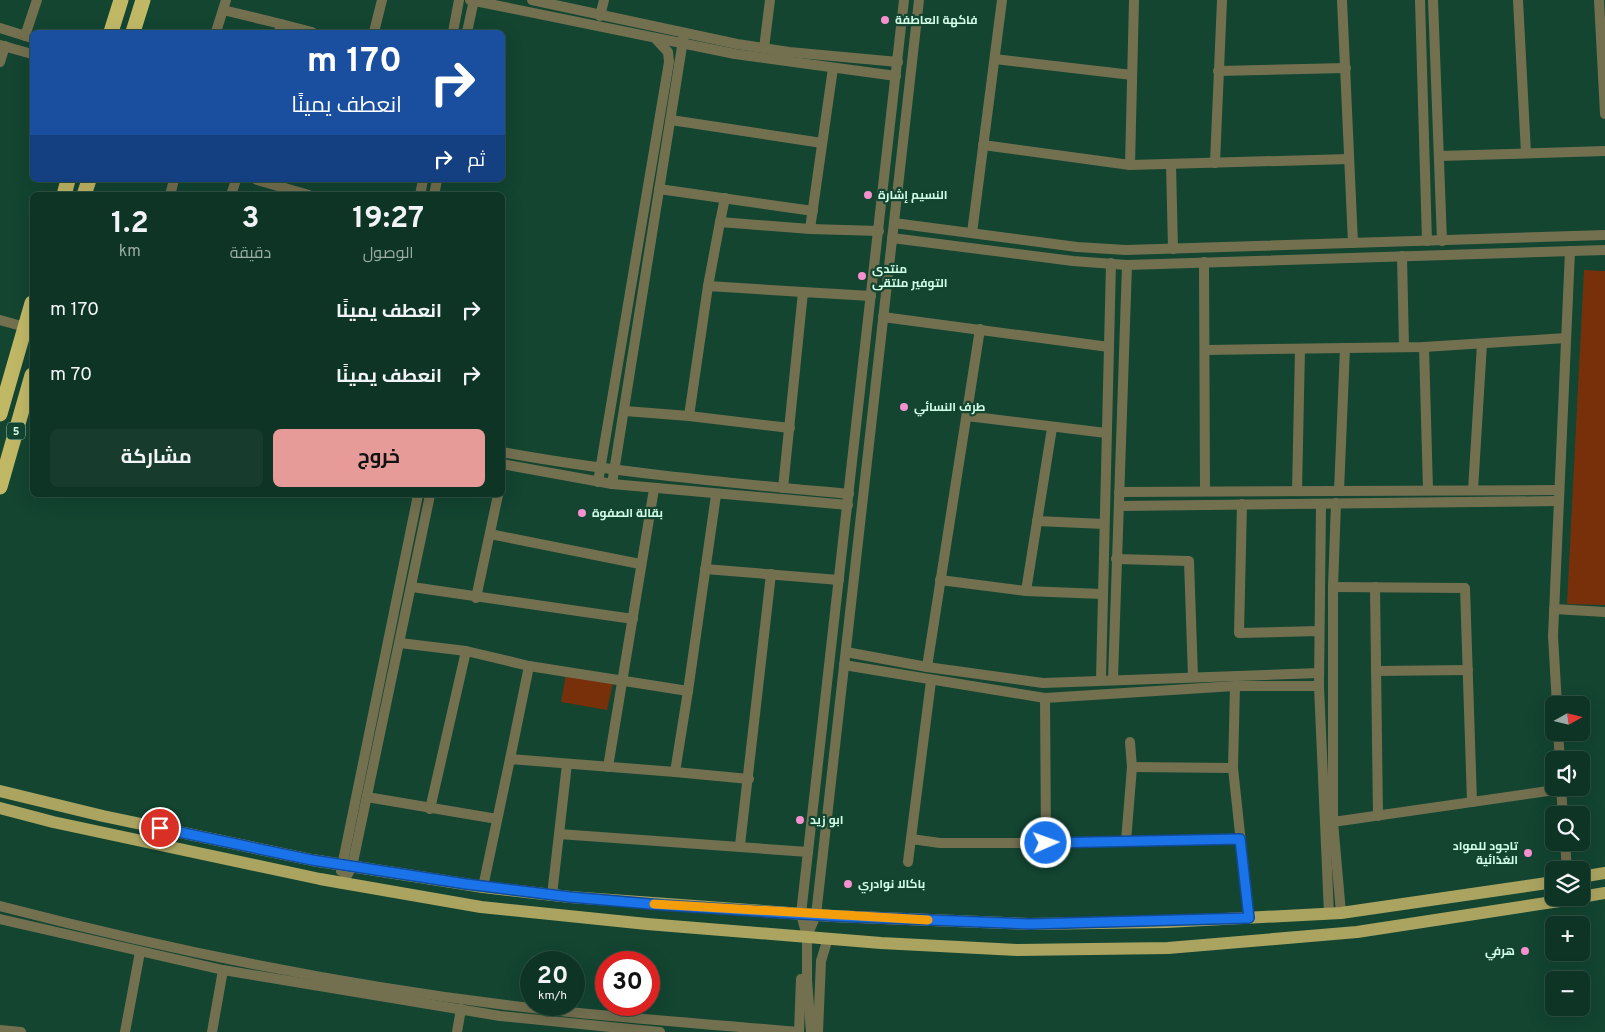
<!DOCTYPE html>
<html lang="ar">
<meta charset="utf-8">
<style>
body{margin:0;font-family:Overpass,Cairo,sans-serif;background:#173c2d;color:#f1f3f6;direction:rtl;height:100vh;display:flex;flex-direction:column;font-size:19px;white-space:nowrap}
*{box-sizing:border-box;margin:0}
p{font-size:16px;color:#9baaa7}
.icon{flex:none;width:28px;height:28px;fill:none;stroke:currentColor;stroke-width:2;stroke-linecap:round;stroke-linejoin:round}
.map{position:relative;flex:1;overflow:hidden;direction:ltr}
.details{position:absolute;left:30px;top:192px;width:475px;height:305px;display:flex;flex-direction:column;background:#0e3425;border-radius:8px;box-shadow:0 5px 20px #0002,0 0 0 1px #2e4f42;direction:rtl}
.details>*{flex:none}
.guide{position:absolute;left:30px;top:30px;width:475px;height:152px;border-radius:8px;box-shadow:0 5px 20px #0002,0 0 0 1px #2e4f42;direction:rtl;background:#1a4fa0;color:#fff;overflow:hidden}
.needle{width:32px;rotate:82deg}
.buttons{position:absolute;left:1545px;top:696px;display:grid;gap:10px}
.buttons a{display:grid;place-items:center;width:45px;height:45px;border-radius:8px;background:#0e3425;box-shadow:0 5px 20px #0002,0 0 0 1px #2e4f42;font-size:25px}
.speed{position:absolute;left:520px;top:951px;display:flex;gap:10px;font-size:25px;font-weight:700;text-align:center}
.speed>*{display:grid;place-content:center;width:65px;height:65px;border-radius:50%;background:#0e3425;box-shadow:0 5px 20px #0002,0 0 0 1px #2e4f42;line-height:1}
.speed small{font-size:12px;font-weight:400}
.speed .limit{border:8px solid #d22;background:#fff;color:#111}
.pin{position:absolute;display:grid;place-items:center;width:42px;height:42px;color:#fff;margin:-21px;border:2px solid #fff;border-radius:50%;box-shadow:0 1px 5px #0007}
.me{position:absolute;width:55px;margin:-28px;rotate:88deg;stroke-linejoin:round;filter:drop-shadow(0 0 4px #0008)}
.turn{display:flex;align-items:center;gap:18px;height:105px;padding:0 20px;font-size:22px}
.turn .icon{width:65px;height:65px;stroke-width:2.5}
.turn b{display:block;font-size:35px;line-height:42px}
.then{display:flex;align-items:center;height:48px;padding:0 20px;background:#0003;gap:10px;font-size:19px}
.eta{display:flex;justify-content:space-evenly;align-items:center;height:85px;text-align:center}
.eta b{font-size:30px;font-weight:700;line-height:35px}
.button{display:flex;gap:10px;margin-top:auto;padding:10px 20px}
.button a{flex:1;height:58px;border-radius:8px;background:#e69b98;color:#111;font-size:20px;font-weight:700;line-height:58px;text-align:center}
.button a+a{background:#173c2d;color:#f1f3f6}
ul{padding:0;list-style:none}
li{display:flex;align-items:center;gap:15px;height:65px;padding:0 20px}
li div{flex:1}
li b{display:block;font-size:19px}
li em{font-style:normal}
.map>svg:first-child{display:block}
.green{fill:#78300b}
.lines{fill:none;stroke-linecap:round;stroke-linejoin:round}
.minor{stroke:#737050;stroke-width:10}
.major{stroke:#aba460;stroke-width:12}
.highway{stroke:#c1b866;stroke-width:15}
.route-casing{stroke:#114b97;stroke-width:12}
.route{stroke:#1a73e8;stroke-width:9}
.slow{stroke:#f59e0b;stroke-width:9}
.poi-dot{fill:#f690cf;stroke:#134531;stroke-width:2}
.labels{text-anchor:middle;stroke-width:4.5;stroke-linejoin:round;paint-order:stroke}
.shield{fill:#134531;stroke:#98c5b0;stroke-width:1}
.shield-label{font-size:11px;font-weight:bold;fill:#d1fce6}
.poi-label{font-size:12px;font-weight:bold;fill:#d1fce6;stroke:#134531;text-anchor:start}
</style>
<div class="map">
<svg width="1605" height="1032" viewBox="0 0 1605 1032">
<rect width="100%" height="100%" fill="#134531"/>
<g class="green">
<path d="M1584,270L1605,271V605L1567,604Z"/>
<path d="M566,674L613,683L607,710L561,702Z"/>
</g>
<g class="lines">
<g class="minor">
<path d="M470,0L735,54L896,76"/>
<path d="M532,0L737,44L789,52L898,62"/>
<path d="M904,0L801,914L807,936L816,915L919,0"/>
<path d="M1342,0L1353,243"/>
<path d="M1420,0L1427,241"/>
<path d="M1433,0L1442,241"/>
<path d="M1518,0L1526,153"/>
<path d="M1599,0L1605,114"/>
<path d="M223,10L281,24"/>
<path d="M600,16L604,0"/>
<path d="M0,28L32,38"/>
<path d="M216,32L226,0"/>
<path d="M279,32L281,24L312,32"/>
<path d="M374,32L382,0"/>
<path d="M453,32L459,0"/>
<path d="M467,32L474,0"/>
<path d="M25,36L37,0"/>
<path d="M0,45L32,54"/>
<path d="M764,48L770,0"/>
<path d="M995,59L1132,75"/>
<path d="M0,62L5,46"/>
<path d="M1218,71L1346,68"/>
<path d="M671,120L822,143"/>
<path d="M983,145L1130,165L1349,159"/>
<path d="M1439,156L1605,151"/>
<path d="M1215,163L1222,0"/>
<path d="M1171,164L1173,249"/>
<path d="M1130,165L1134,0"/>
<path d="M257,180L309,195"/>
<path d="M659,189L813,211"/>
<path d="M170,195L174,180"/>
<path d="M231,195L236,180"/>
<path d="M420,195L423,180"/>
<path d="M434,195L437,180"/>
<path d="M720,222L725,198"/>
<path d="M894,223L1077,247L1126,250L1605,235"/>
<path d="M810,229L879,231"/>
<path d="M972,233L1002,0"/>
<path d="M892,238L1073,261L1127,265L1605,250"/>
<path d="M1402,256L1404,347"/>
<path d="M1204,262L1205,491"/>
<path d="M708,286L720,222L810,229L833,68"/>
<path d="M883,317L1109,347"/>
<path d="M0,320L25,327"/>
<path d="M1424,347L1428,490"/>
<path d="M1205,350L1424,347L1566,338"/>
<path d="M625,411L689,416L708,286L803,292"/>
<path d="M689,416L790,428"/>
<path d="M967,416L1106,433"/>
<path d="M502,452C617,473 733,483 849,494"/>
<path d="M502,464L612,484L848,505"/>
<path d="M598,482L669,62L668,52L655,38"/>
<path d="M612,484L684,34"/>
<path d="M783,488L803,292L871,296"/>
<path d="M1473,490L1482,344"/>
<path d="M1297,491L1300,349"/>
<path d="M1339,491L1345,348"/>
<path d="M1119,492L1558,490"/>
<path d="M1336,503L1333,587V822L1341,913"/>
<path d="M1242,504L1239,633L1319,631"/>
<path d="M1321,504L1319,686L1329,914"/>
<path d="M1119,506L1559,501"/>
<path d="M1037,521L1104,524"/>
<path d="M490,534L640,564"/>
<path d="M1116,559L1189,561L1193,677"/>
<path d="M705,569L839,580"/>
<path d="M940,580L1026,591L1102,594"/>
<path d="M412,587L633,619"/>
<path d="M1333,587L1465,588L1472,802"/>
<path d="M1375,587L1378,816"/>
<path d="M1026,591L1052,428"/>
<path d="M476,598L498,495"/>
<path d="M1554,609L1605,612"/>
<path d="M400,643L466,651L529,666L688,691L716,495"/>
<path d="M846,652L927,667L1043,683L1319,673"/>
<path d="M844,665L1045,698L1235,686H1319"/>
<path d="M927,667L980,329"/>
<path d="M1376,671L1468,670"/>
<path d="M1101,679L1111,263"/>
<path d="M1113,679L1127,265"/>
<path d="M1045,698L1046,843"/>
<path d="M1557,705L1553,636L1570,251"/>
<path d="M1558,732L1560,760"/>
<path d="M510,759L529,666"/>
<path d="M608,767L654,489"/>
<path d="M1132,767L1233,768L1249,918"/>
<path d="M1233,768L1235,686"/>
<path d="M675,772L749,779"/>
<path d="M1561,788L1563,815"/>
<path d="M367,797L497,819"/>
<path d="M430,809L466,651"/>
<path d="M1333,822L1562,789"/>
<path d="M559,834L808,852"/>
<path d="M911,839L940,843H1046L1239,839"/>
<path d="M1126,841L1132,767L1130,742"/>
<path d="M1565,842L1567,870"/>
<path d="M740,845L771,574"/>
<path d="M908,862L931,681"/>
<path d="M341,871L418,495"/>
<path d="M342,884L352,867L430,495"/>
<path d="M483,887L510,759L675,772L688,691"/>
<path d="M552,895L567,764"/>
<path d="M0,906C166,949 335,984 506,1005C602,1017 700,1023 797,1032"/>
<path d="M0,919L223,970L500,1016L660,1032"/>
<path d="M807,936V980L811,1032"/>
<path d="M0,1030L21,1032"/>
<path d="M125,1032L140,952"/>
<path d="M212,1032L223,970"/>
<path d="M457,1032L461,1009"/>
<path d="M799,1032L801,979"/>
<path d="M818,1032L821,961L828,938"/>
</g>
<g class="major">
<path d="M0,791L103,816L312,860L483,887L570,897L832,916L1029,924L1166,922L1341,913L1554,882"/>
<path d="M0,808L53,822L320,879L481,907L647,924L881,943L1017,950L1168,948L1357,932L1579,898"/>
<path d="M1581,877L1605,873"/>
<path d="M1581,897L1605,893"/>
</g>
<g class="highway">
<path d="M111,32L121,0"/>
<path d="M133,32L143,0"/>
<path d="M64,195L68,180"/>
<path d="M84,195L89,180"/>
<path d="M0,414L32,303"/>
<path d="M0,487L32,375"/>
</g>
</g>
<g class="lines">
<defs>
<path id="route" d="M160,828L312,860L466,884L570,897L662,905L832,916L1030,924L1249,918L1240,839L1046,843"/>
</defs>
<use href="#route" class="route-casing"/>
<use href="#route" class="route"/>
<path class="slow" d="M654,904L928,920"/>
</g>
<g class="poi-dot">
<circle cx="885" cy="20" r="5"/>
<circle cx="868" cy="195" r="5"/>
<circle cx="862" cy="276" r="5"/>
<circle cx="904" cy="407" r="5"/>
<circle cx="582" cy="513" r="5"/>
<circle cx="800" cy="820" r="5"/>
<circle cx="1528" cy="853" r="5"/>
<circle cx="848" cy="884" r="5"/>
<circle cx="1525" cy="951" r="5"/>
</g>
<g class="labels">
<rect class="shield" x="7" y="422.5" width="18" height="17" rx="4"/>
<g class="shield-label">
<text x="16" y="435">5</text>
</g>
<g class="poi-label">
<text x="895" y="24">فاكهة العاطفة</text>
<text x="878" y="199">النسيم إشارة</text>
<text x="872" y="273">منتدى<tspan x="872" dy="14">التوفير ملتقى</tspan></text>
<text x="914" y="411">طرف النسائي</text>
<text x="592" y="517">بقالة الصفوة</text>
<text x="810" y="824">ابو زيد</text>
<text x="1518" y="850" text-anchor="end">تاجود للمواد<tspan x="1518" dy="14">الغذائية</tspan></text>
<text x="858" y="888">باكالا نوادري</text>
<text x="1515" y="955" text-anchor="end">هرفي</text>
</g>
</g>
</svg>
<div class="buttons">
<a><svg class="needle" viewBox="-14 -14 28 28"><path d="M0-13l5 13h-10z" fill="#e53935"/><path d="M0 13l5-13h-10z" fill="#9baaa7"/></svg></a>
<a><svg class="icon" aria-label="sound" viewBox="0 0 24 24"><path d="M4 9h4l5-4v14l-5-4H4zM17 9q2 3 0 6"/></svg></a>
<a><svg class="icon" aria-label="search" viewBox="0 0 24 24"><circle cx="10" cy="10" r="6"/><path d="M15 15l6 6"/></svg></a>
<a><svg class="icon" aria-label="layers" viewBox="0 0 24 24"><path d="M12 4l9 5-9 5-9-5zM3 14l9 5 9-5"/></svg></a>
<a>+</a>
<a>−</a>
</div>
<div class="speed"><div>20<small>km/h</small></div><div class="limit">30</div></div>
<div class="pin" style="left:160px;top:828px;background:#d93025"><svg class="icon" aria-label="arrive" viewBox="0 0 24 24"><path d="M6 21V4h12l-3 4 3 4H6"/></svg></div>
<svg class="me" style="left:1046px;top:843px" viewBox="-20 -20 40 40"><circle r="17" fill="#1a73e8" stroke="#fff" stroke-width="3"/><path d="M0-11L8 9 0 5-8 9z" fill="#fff"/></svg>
<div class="guide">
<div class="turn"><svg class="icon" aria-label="right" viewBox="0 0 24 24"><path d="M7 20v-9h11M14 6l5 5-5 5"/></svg><div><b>170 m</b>انعطف يمينًا</div></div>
<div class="then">ثم<svg class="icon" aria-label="right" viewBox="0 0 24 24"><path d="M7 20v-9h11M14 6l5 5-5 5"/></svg></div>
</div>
<section class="details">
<div class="eta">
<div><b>19:27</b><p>الوصول</p></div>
<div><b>3</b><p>دقيقة</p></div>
<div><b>1.2</b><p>km</p></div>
</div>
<ul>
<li><svg class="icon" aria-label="right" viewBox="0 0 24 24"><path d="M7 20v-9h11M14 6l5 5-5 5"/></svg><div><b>انعطف يمينًا</b></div><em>170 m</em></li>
<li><svg class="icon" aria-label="right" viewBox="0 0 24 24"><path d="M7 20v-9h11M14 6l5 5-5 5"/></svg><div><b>انعطف يمينًا</b></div><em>70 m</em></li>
</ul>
<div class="button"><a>خروج</a><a>مشاركة</a></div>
</section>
</div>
